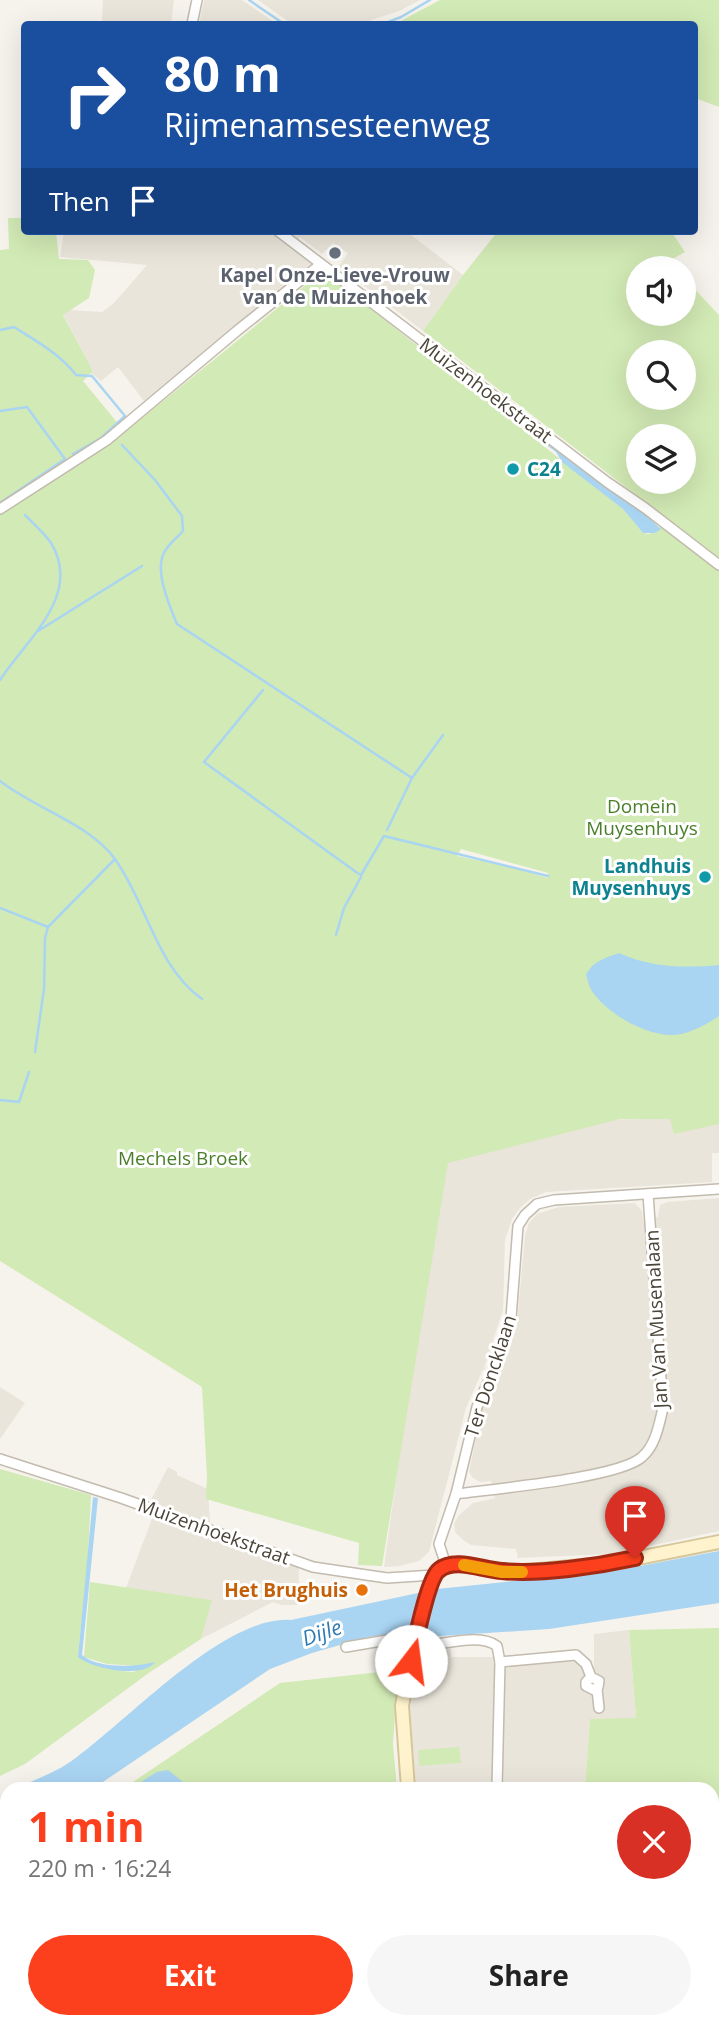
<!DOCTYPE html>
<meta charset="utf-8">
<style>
body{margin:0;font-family:"Open Sans",sans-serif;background:#f6f6f6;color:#222;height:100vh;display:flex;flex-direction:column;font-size:26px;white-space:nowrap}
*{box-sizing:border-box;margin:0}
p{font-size:23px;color:#767676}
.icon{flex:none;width:38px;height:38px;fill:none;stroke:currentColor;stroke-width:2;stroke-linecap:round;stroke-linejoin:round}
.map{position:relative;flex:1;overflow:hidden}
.drawer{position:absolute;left:0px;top:1782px;width:719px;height:247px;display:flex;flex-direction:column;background:#fff;border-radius:21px 21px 0 0;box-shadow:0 7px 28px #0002}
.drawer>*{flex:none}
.hud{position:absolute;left:21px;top:21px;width:677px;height:214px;border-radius:7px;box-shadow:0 7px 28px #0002;background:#1a4fa0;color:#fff;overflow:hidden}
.controls{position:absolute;left:626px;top:256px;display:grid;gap:14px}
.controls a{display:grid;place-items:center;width:70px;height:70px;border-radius:50%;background:#fff;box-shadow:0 7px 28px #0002;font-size:35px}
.pin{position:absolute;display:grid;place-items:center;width:60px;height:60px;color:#fff;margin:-72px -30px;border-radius:50% 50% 50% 0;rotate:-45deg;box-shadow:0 0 7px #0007}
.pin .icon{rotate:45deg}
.me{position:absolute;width:77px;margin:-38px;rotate:15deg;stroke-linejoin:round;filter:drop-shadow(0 0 5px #0008)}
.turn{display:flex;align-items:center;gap:24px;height:147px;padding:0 28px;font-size:32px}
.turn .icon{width:91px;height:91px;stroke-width:2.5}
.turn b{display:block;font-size:49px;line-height:60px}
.then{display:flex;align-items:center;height:66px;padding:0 28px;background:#0003;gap:14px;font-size:26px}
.round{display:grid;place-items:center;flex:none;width:74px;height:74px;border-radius:37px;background:#f6f6f6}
.summary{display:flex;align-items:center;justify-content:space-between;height:119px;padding:0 28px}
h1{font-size:42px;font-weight:700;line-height:52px;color:#fc3f1d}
.action{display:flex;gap:14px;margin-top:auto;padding:14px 28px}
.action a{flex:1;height:80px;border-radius:42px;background:#fc3f1d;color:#fff;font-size:28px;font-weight:700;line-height:80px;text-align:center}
.action a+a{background:#f6f6f6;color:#222}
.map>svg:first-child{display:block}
.residential{fill:#eae5da}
.green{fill:#d2eab5;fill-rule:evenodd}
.water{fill:#a9d4f2}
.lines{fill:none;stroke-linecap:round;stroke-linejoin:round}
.stream{stroke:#a9d4f2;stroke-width:2.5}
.street-casing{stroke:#c2bbae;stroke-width:12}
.secondary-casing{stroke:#d6c79b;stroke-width:16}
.street{stroke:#fff;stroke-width:9}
.secondary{stroke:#fff3cd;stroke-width:12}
.route-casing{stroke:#a42913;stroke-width:18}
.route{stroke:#fc3f1d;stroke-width:12}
.slow{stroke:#f59e0b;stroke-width:12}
.worship-dot{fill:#6b7280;stroke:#fff;stroke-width:2.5}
.culture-dot{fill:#0f9aa8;stroke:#fff;stroke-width:2.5}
.food-dot{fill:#e8710a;stroke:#fff;stroke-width:2.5}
.labels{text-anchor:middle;stroke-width:6;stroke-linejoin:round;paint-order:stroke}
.worship-label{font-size:19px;font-weight:bold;fill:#5b616d;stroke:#fff}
.street-label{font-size:19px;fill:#4b4439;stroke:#fff}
.culture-label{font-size:19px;font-weight:bold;fill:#0d838f;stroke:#fff;text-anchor:start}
.park-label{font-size:19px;fill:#4a7f2a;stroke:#fff}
.food-label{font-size:19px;font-weight:bold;fill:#c56008;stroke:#fff;text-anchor:end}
.water-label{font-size:21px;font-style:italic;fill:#2e7ab2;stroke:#fff}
</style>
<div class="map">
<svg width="719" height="2027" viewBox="0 0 719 2027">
<rect width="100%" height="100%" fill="#f6f3ec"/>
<g class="residential">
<path d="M103,0H174L171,24H102Z"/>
<path d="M204,0H242L277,24H199Z"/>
<path d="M258,0H420L399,11L359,24H292Z"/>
<path d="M64,231H406L463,275L423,331L339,266L348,253L333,243L322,254L300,237L293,248L311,261L310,264L144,401L118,367L101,381L91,373L93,371L63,314L70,310L102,312L114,303L147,265L60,257Z"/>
<path d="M719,1118V1153H712V1182L546,1192L530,1199L520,1208L512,1219L505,1240L503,1310L484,1368L498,1376L509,1351L517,1324L525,1236L529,1223L537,1214L559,1207L635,1203L642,1211L643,1219L658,1217L660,1205L667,1202L719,1198V1531L612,1554L518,1558L516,1549L471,1545L463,1540L455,1532L454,1524L458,1516L473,1503L495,1498L491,1481L480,1482L473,1478L469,1472L481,1413L497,1377L483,1369L466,1408L429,1552L419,1561L400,1566L384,1567L439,1170L452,1149L571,1120Z"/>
<path d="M0,1387L25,1403L0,1439Z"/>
<path d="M168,1467L177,1472V1475L208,1489L210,1523L150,1502Z"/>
<path d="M153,1516L299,1567L298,1605H282L273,1602L201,1639L211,1600L126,1588Z"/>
<path d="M629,1630L636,1719H590L585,1788H416L410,1707L418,1665L428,1652L451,1648V1657H494L495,1674L506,1667L573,1659L594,1672V1634Z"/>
<path d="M712,1856L715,1860H719V2027H96L95,2021H712Z"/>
</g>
<g class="green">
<path d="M440,0H719V107L695,98V24H395Z"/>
<path d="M8,218H24V231H56L59,259L88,260L95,270L89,298L63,315L93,371L83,381L125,432L323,271L623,509L643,533L649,534L661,527L719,571V1124L674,1134L670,1119H620L448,1163L382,1566L358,1565L359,1543L206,1499L207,1476L202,1387L0,1261V250L9,249ZM461,849L548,873V878L519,869L457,856Z"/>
<path d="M498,231H671L685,252L669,261L674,268H639V313H684V278L719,315V559L423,331L463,275ZM639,352H684V397H639ZM639,436H684V481H639Z"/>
<path d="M0,1469L91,1495L88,1555L78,1657C95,1666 115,1671 134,1672L140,1666L107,1664L84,1657L90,1582L212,1600L201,1639L150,1672L25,1764L0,1776Z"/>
<path d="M719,1628V1860L715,1861L712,1856V1788H585L590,1719L636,1718L629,1630Z"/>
<path d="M398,1670L393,1744L397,1788H124L280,1683Z"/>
<path d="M459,1747L461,1763L419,1766L418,1750Z"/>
<path d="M7,1848V1960L0,1961V1851Z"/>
</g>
<g class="water">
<path d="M550,442L639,509L661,529L655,533H643L623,509L562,462L556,452L548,446Z"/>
<path d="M619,953C651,968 686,968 719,965V1016C708,1024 687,1035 673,1035C646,1036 606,1013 592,991C589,987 588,980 586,975C593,961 605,958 619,953Z"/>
<path d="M93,1497L98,1498L82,1655C98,1669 135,1667 155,1662C142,1679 93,1669 78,1657Z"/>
<path d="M719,1551V1603L549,1629L425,1637L400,1633L368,1637L312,1653L270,1669L94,1788H17C34,1780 54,1773 70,1762C125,1724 223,1615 291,1620L437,1589L619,1570Z"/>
<path d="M168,1770L183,1782L186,1788H131L157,1772Z"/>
</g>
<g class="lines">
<g class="stream">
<path d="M249,0L284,24"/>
<path d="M383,24L401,17L430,0"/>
<path d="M0,330L14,327C36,341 60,354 76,375L92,376L125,416L101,438L73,454"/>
<path d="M0,411L27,407L65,459L0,503"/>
<path d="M122,445L155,480L182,516L183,531C177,538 167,545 164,553C154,571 170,607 177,624L412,778L443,735"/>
<path d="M38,631L142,566"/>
<path d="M0,680C26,640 83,595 51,543C44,533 34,524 25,515"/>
<path d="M263,690L204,762L356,872L361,875L384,836L548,876"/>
<path d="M0,781C34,808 90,824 115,859C147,904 156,966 202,999"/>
<path d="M387,830L412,778"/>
<path d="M0,908L48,927L115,859"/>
<path d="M336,935L344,908L361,877"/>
<path d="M35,1052L44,989L45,938L48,927"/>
<path d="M0,1100L19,1102L29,1072"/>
</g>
<defs>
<g id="street">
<path d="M192,24L197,0"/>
<path d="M278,231L607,482L645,508L719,565"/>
<path d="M0,509L107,440L238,330L321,264"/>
<path d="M0,1459L121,1498L313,1567L387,1578L434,1575"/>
<path d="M456,1494C492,1489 619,1478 642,1457C656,1445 659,1424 663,1408L648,1194"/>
<path d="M446,1565L439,1544L456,1494L477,1407L497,1362L511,1318L518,1226L525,1215L537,1204L554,1200L719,1189"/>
<path d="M415,1645C437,1648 477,1631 497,1646L500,1662L497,1788"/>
<path d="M346,1647L393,1639L397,1678L404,1690"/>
<path d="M500,1662L576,1655L586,1664L591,1677L599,1681L598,1687L594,1690L586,1686V1682L591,1677"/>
<path d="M597,1689L599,1708"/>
<path d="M712,1950H719"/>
<path d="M0,1979L7,1974"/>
<path d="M0,1998L4,2027"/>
<path d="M21,2027L34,2021"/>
<path d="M417,2027L418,2021"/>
</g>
<g id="secondary">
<path d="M408,1788L402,1706L407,1677L430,1585L438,1570L451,1564L519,1572L613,1563L719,1542"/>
<path d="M72,2021L73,2027"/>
</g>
</defs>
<use href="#street" class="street-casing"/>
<use href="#secondary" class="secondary-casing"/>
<use href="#street" class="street"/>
<use href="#secondary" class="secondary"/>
</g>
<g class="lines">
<defs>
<path id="route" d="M411,1661C415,1644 428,1578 439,1570C455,1557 483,1570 502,1571C539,1575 598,1566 635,1558"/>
</defs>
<use href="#route" class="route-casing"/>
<use href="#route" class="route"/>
<path class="slow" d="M464,1565L502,1572H522"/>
</g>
<circle class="worship-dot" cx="335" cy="253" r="7"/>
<g class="culture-dot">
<circle cx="513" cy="469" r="7"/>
<circle cx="705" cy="877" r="7"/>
</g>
<circle class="food-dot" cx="362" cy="1590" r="7"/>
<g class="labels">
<g class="worship-label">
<text x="335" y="282">Kapel Onze-Lieve-Vrouw<tspan x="335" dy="22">van de Muizenhoek</tspan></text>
</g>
<g class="street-label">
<text transform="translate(486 390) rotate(37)" y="7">Muizenhoekstraat</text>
<text transform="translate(656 1319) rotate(-93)" y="7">Jan Van Musenalaan</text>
<text transform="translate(490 1376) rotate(-72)" y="7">Ter Doncklaan</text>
<text transform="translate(214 1531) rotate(20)" y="7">Muizenhoekstraat</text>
</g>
<g class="culture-label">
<text x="527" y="476">C24</text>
<text x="691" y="873" text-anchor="end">Landhuis<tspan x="691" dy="22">Muysenhuys</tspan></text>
</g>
<g class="park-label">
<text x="642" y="813">Domein<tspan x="642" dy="22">Muysenhuys</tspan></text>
<text x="183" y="1165">Mechels Broek</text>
</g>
<g class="food-label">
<text x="348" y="1597">Het Brughuis</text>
</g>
<g class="water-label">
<text transform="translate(322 1633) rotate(-19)" y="7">Dijle</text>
</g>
</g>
</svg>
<div class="controls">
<a><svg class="icon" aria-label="sound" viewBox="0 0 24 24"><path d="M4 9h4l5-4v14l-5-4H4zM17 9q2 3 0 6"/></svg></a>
<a><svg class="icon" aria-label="search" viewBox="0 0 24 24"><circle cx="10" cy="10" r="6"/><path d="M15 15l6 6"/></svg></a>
<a><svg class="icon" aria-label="layers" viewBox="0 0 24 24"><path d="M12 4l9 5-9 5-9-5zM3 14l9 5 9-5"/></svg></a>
</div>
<div class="pin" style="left:635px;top:1558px;background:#d93025"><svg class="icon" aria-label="arrive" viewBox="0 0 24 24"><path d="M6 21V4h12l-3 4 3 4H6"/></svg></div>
<svg class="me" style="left:411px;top:1661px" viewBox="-20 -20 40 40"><circle r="19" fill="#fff"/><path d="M0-13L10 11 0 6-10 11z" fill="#fc3f1d"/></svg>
<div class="hud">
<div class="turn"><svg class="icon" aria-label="right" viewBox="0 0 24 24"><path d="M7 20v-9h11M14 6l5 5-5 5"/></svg><div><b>80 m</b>Rijmenamsesteenweg</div></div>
<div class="then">Then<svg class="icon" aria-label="arrive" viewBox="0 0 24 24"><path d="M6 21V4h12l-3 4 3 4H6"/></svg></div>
</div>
<section class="drawer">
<div class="summary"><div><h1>1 min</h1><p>220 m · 16:24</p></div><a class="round" style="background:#d93025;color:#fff"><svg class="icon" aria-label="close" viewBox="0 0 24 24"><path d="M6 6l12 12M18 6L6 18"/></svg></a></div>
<div class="action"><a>Exit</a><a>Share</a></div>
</section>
</div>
